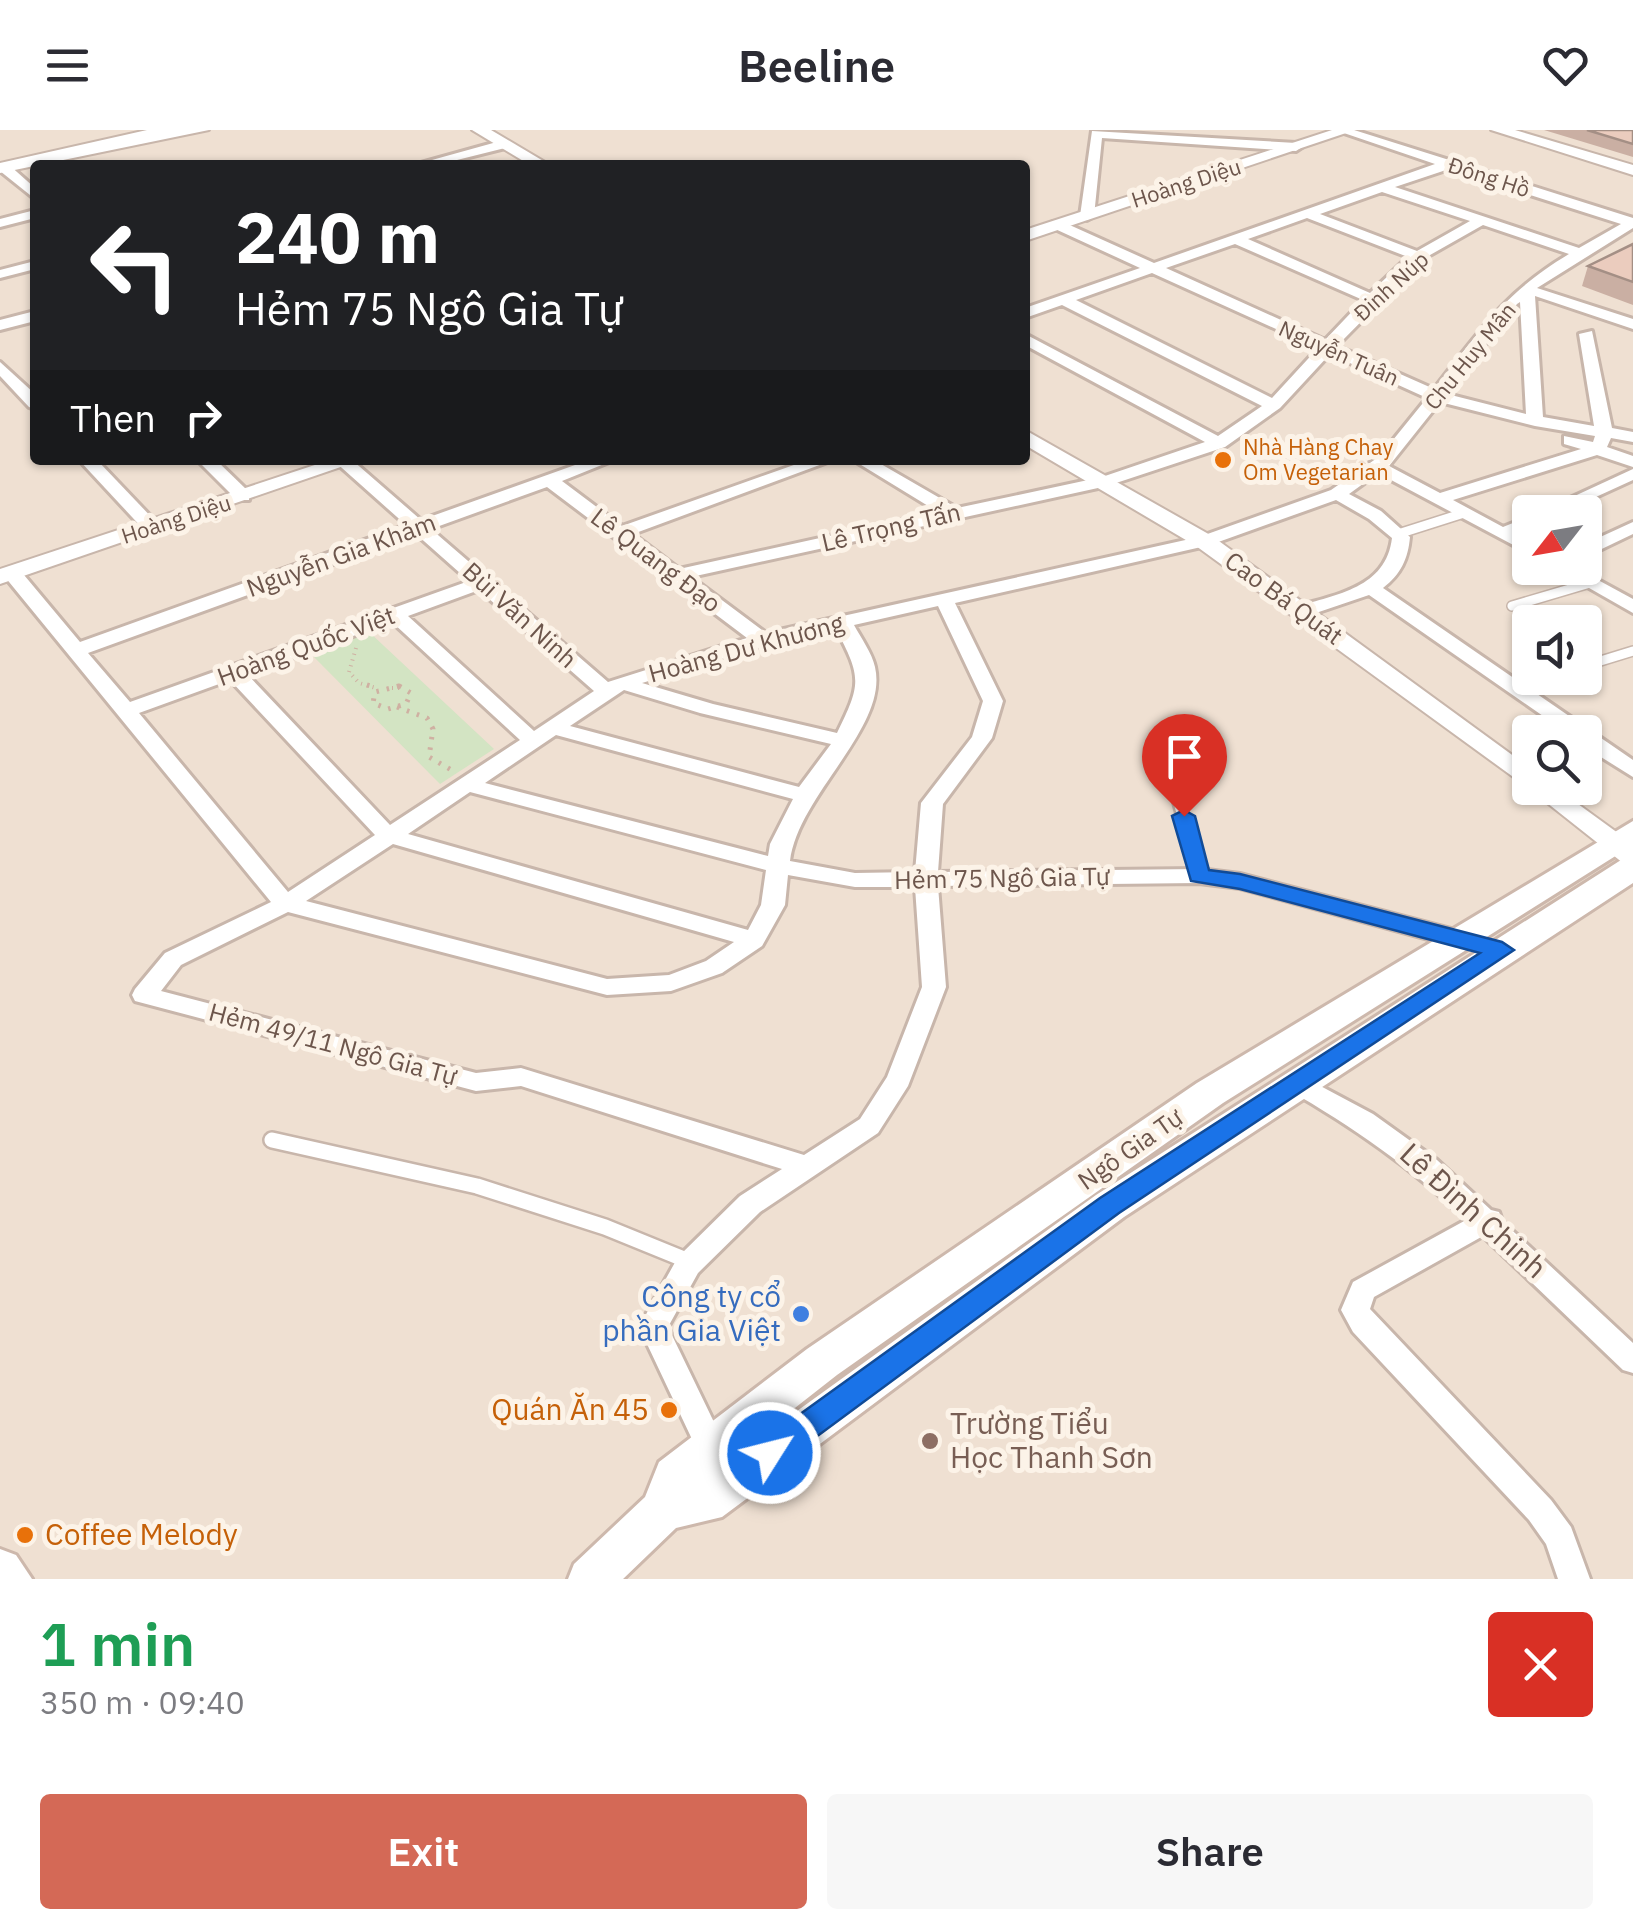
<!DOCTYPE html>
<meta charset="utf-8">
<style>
body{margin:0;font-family:"IBM Plex Sans",sans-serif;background:#f7f7f7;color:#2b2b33;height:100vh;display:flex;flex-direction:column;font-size:38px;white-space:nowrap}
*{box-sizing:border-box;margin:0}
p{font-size:32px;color:#7c7c81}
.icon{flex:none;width:55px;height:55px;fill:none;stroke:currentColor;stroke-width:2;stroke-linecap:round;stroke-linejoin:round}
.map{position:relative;height:1449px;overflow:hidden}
.panel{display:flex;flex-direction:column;background:#fff;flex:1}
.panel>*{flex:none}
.hud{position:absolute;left:30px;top:30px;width:1000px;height:305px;border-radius:10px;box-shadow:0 2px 8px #0004;background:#202124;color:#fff;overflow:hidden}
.needle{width:65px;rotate:239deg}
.fabs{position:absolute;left:1512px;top:365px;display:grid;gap:20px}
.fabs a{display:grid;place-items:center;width:90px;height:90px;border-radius:10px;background:#fff;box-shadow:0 2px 8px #0004;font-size:50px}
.pin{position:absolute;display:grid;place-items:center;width:85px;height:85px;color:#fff;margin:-102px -42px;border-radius:50% 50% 50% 0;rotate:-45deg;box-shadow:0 0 10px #0007}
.pin .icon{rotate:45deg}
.me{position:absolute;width:110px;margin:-55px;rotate:54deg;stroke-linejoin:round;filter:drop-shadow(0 0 8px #0008)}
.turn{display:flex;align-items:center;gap:35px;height:210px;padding:0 40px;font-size:45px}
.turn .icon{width:130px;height:130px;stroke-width:2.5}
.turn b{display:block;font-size:70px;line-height:85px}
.then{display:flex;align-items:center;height:95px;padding:0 40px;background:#0003;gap:20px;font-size:38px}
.round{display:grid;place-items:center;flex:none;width:105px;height:105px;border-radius:10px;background:#f7f7f7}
.headline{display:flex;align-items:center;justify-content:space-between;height:170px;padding:0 40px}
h1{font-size:60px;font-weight:600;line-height:75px;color:#1e9e55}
.action{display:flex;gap:20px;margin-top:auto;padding:20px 40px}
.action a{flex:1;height:115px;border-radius:10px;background:#d46956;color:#fff;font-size:40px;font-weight:600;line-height:115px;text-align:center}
.action a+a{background:#f7f7f7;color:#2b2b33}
header{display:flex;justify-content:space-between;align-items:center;height:130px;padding:0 40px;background:#fff;font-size:45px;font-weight:600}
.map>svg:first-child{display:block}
.residential{fill:#efe0d2;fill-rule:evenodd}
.green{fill:#d3e4c3}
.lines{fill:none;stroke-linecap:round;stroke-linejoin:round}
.service-far2-casing{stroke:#c8b6ab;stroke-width:12}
.service-far1-casing{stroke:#c8b6ab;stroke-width:16}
.service-casing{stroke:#c8b6ab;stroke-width:20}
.minor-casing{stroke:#c8b6ab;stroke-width:6}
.tertiary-casing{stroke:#c8b6ab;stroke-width:4}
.secondary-casing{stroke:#cdb8ac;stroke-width:6}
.path-far1{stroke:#cfb0a2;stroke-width:4;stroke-dasharray:1 5;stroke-linecap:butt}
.path{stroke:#cfb0a2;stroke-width:5;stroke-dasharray:2.5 8;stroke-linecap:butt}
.service-far2{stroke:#fff;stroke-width:9}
.service-far1{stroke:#fff;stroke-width:11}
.service{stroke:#fff;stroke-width:15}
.minor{fill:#fff;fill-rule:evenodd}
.tertiary{fill:#fff;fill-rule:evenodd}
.secondary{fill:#fff;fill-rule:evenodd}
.wall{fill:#caafa3}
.building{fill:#ebccbe;stroke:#a48f85;stroke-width:2.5}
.route{fill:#1a73e8;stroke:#114b97;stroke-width:2.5}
.food-dot{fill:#e8710a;stroke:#fcf3e8;stroke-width:4}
.shop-dot{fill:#3f7fe0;stroke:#fcf3e8;stroke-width:4}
.education-dot{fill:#8d6e63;stroke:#fcf3e8;stroke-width:4}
.labels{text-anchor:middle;stroke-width:10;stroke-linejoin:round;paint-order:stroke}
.far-street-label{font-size:22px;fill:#6d564c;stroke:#fcf3e8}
.far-food-label{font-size:22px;fill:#c56008;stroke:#fcf3e8;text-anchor:start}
.street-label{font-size:25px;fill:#6d564c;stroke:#fcf3e8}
.near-street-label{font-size:30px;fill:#6d564c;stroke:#fcf3e8}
.near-shop-label{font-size:30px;fill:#366cbe;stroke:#fcf3e8;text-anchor:end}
.near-food-label{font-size:30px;fill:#c56008;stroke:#fcf3e8;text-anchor:end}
.near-education-label{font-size:30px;fill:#785e54;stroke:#fcf3e8;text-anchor:start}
</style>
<header><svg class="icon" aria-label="menu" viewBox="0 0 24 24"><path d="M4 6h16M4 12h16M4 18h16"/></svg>Beeline<svg class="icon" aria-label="heart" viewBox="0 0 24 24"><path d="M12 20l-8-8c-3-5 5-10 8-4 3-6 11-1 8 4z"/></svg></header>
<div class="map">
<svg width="1633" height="1449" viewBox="0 0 1633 1449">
<rect width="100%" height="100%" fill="#f9efe3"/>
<path class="residential" d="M0,0H1633V1449H0ZM35,35H1025V330H35ZM1530,382H1585V438H1530ZM1530,492H1585V548H1530ZM1530,602H1585V658H1530Z"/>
<path class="green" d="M368,501L494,619L440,654L310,523Z"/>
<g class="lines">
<defs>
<g id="service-far2">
<path d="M1398,404L1464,383"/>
<path d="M1512,476L1590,453"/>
<path d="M1594,533L1633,521"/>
</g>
<path id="service-far1" d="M1167,627L1199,746"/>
<path id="service" d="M272,1010L477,1056L605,1097L691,1132"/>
<g id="minor">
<path d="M1354,0L1633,88V98L1537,158L1633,189V199L1535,166L1543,287L1594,296L1579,204L1592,201L1612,298L1633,302V312L1611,308L1607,317L1633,326V337L1597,325L1453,370L1503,397L1530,386V398L1517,404L1530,412V424L1378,343L1349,364L1381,381L1410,407C1408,429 1401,444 1383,458L1633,630V647L1585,617V602H1566L1369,465L1310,485H1296V477C1337,464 1386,458 1392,408L1369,389L1336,370L1210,415L955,473L1003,571L992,608L943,674L938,742L1199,739L1240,744L1466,803L1470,809L1466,815L1458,817L1240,758L1199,753L938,756L946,857L908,956L878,1003L760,1082L698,1143L668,1197L725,1315L721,1324L710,1328L699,1324L639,1197L678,1127L740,1066L782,1039L521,956L476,961L135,871L132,865L135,859L165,823L271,772L5,447V439H19L80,512L406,395L333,330H352L421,390L589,330H614L562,351L622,396L808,330H833L633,404L679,439L938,382L853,330H874L957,378L1102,347L1205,312L1025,215V204L1218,306L1262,276L1062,175L1025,188V178L1140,138L1053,98V92H1063L1154,133L1435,34L1338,1ZM1449,39L1621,94L1579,118L1395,57ZM1382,62L1470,91L1417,121L1320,84ZM1307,88L1408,127L1370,163L1248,109ZM1483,95L1569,124C1505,162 1479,202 1434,259L1337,216L1423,129ZM1235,114L1363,170L1325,210L1166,138ZM1152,143L1318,218L1272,268L1076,170ZM1520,172L1526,284L1447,264L1517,174ZM1330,224L1427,268L1380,326L1331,360L1199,407L766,503L691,447L1107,356L1225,317L1280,278ZM1440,272L1535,296L1595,306L1593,312L1564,306V314L1581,319L1440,363L1389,336ZM547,357L747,508L608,552L431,399ZM416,404L469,451L130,572L88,523ZM479,460L594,561L534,601L408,486ZM938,476L983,571L972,607L921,673L915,742L855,743L790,731C798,665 889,597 875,537C872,523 861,508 854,495ZM392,492L520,610L390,695L247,544ZM836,499C862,548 861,554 837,603L713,574L642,553L767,515ZM230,550L375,705L288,762L139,583ZM624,560L700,583L831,614L799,657L570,596ZM556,605L793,669L770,714L768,726L485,653ZM470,662L766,740L761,775L748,800L408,704ZM393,714L734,812L706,831L669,845L607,849L306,771ZM788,745L855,757H915L922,857L887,947L860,989L804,1025L521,938L476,943L161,861L181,835L288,782L607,865L671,861L722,843L762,816L785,775Z"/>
<path d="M1092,1L1296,13L1302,17L1296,21L1102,8L1094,86L1087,90L1080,86Z"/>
<path d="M504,10L510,14L509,17L437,35H414Z"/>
<path d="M0,34H8L35,58V69L0,41Z"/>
<path d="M35,80V88L0,97V89Z"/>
<path d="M35,131V139L0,148V140Z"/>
<path d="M35,181V191L0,200V190Z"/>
<path d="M0,232L35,264V279L29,277L0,246Z"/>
<path d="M79,330H97L157,393V401H145Z"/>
<path d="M197,330H216L249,362V370H237Z"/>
<path d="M1633,339V350L1563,382H1540Z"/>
<path d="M1633,392V404L1585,427V414Z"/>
<path d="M1554,438H1576L1633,469V483Z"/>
<path d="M1296,943L1373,984L1437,1030L1491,1080L1499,1082L1502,1091L1633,1213V1243L1623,1240L1483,1106L1374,1167L1370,1179L1551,1370L1571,1397L1590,1449H1558L1546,1414L1529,1390L1353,1202L1341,1180L1353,1152L1466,1090C1411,1037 1353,997 1287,959L1283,952L1287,945Z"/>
</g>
<g id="tertiary">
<path d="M147,0H209L0,43V33Z"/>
<path d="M472,0H491L550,35H530Z"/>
<path d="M1332,0H1355L1025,111V100Z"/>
<path d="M1491,0H1515L1633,35V45Z"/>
<path d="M1025,300L1212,406L1530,638V658H1556L1633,714V736L1623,733L1527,657L1196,416L1025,315Z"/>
<path d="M330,330H361L0,454V439Z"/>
</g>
<g id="secondary">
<path d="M1633,691V715L1223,973L837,1245L721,1336L1096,1065L1621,730L1633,727V753L1124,1087L722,1387L676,1398L623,1449H568L574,1434L645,1367L659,1332L807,1219L1197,953Z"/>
<path d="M0,1419L16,1425L32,1449H0Z"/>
</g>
</defs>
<use href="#service-far2" class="service-far2-casing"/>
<use href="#service-far1" class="service-far1-casing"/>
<use href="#service" class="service-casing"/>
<use href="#minor" class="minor-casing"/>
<use href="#tertiary" class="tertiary-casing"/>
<use href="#secondary" class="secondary-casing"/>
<g class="path-far1">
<path d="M356,518L349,542L359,553L376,558"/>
<path d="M392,558H402"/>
</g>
<g class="path">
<path d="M367,555L377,558"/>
<path d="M399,556L411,563L406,574L388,579L373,573L375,562Z"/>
<path d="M397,577L427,588L433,599L429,627L453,641"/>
</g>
<use href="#service-far2" class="service-far2"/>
<use href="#service-far1" class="service-far1"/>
<use href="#service" class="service"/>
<use href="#minor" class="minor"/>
<use href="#tertiary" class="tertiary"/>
<use href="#secondary" class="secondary"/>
</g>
<g class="wall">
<path d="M1544,0H1633V27Z"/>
<path d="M1633,114V175L1582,156L1588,136Z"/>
</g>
<g class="building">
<path d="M1587,0H1633V14Z"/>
<path d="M1633,114V152L1588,136Z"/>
</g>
<path class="route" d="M1184,680L1195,686L1209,740L1240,744L1502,812L1514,820L1119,1083L781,1333L770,1337L760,1333L755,1323L760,1313L1100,1068L1480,823L1240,759L1191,751L1172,686Z"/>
<g class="food-dot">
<circle cx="1223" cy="330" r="10"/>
<circle cx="669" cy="1280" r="10"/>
<circle cx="25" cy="1405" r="10"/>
</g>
<circle class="shop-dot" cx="801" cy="1184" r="10"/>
<circle class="education-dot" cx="930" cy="1311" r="10"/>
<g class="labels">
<g class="far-street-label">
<text transform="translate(1489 47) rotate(18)" y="8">Đông Hồ</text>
<text transform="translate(1186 53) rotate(-18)" y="8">Hoàng Diệu</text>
<text transform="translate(1391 156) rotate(-42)" y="8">Đinh Núp</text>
<text transform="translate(1339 223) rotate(24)" y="8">Nguyễn Tuân</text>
<text transform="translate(1470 226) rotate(-51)" y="8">Chu Huy Mân</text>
<text transform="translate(176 389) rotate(-18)" y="8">Hoàng Diệu</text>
</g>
<g class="far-food-label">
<text x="1243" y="325">Nhà Hàng Chay<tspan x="1243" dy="25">Om Vegetarian</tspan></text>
</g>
<g class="street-label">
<text transform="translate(891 397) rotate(-13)" y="9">Lê Trọng Tấn</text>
<text transform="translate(341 425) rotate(-20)" y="9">Nguyễn Gia Khảm</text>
<text transform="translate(656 430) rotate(37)" y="9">Lê Quang Đạo</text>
<text transform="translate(1284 468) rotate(36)" y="9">Cao Bá Quát</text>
<text transform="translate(520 485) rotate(42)" y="9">Bùi Văn Ninh</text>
<text transform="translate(306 516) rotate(-20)" y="9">Hoàng Quốc Việt</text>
<text transform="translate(746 518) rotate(-15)" y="9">Hoàng Dư Khương</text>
<text transform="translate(1002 748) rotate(-1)" y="9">Hẻm 75 Ngô Gia Tự</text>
<text transform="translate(333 914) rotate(15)" y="9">Hẻm 49/11 Ngô Gia Tự</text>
<text transform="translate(1130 1019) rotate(-35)" y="9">Ngô Gia Tự</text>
</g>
<g class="near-street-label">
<text transform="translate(1473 1081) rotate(42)" y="10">Lê Đình Chinh</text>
</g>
<g class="near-shop-label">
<text x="781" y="1177">Công ty cổ<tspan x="781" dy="34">phần Gia Việt</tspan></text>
</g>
<g class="near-food-label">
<text x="649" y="1290">Quán Ăn 45</text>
<text x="45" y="1415" text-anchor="start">Coffee Melody</text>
</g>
<g class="near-education-label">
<text x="950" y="1304">Trường Tiểu<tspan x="950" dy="34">Học Thanh Sơn</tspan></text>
</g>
</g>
</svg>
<div class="fabs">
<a><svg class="needle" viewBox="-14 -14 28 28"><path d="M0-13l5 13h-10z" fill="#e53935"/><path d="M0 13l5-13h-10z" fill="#7c7c81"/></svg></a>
<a><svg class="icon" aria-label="sound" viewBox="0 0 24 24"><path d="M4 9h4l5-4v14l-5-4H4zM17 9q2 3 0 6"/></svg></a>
<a><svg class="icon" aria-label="search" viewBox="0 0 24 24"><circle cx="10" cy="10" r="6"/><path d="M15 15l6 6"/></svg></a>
</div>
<div class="pin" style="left:1184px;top:686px;background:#d93025"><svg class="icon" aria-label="arrive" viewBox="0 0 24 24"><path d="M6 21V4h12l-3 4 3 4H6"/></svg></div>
<svg class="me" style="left:770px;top:1323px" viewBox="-20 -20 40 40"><circle r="17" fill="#1a73e8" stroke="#fff" stroke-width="3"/><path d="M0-11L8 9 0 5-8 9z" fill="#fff"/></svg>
<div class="hud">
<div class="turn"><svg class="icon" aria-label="left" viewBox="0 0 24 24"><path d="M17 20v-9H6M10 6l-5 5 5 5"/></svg><div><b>240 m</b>Hẻm 75 Ngô Gia Tự</div></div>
<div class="then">Then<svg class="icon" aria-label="right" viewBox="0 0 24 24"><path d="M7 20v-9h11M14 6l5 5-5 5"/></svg></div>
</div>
</div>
<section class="panel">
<div class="headline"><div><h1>1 min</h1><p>350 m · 09:40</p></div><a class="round" style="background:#d93025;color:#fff"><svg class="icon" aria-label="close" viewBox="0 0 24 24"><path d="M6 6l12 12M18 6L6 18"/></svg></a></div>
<div class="action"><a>Exit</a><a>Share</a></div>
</section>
